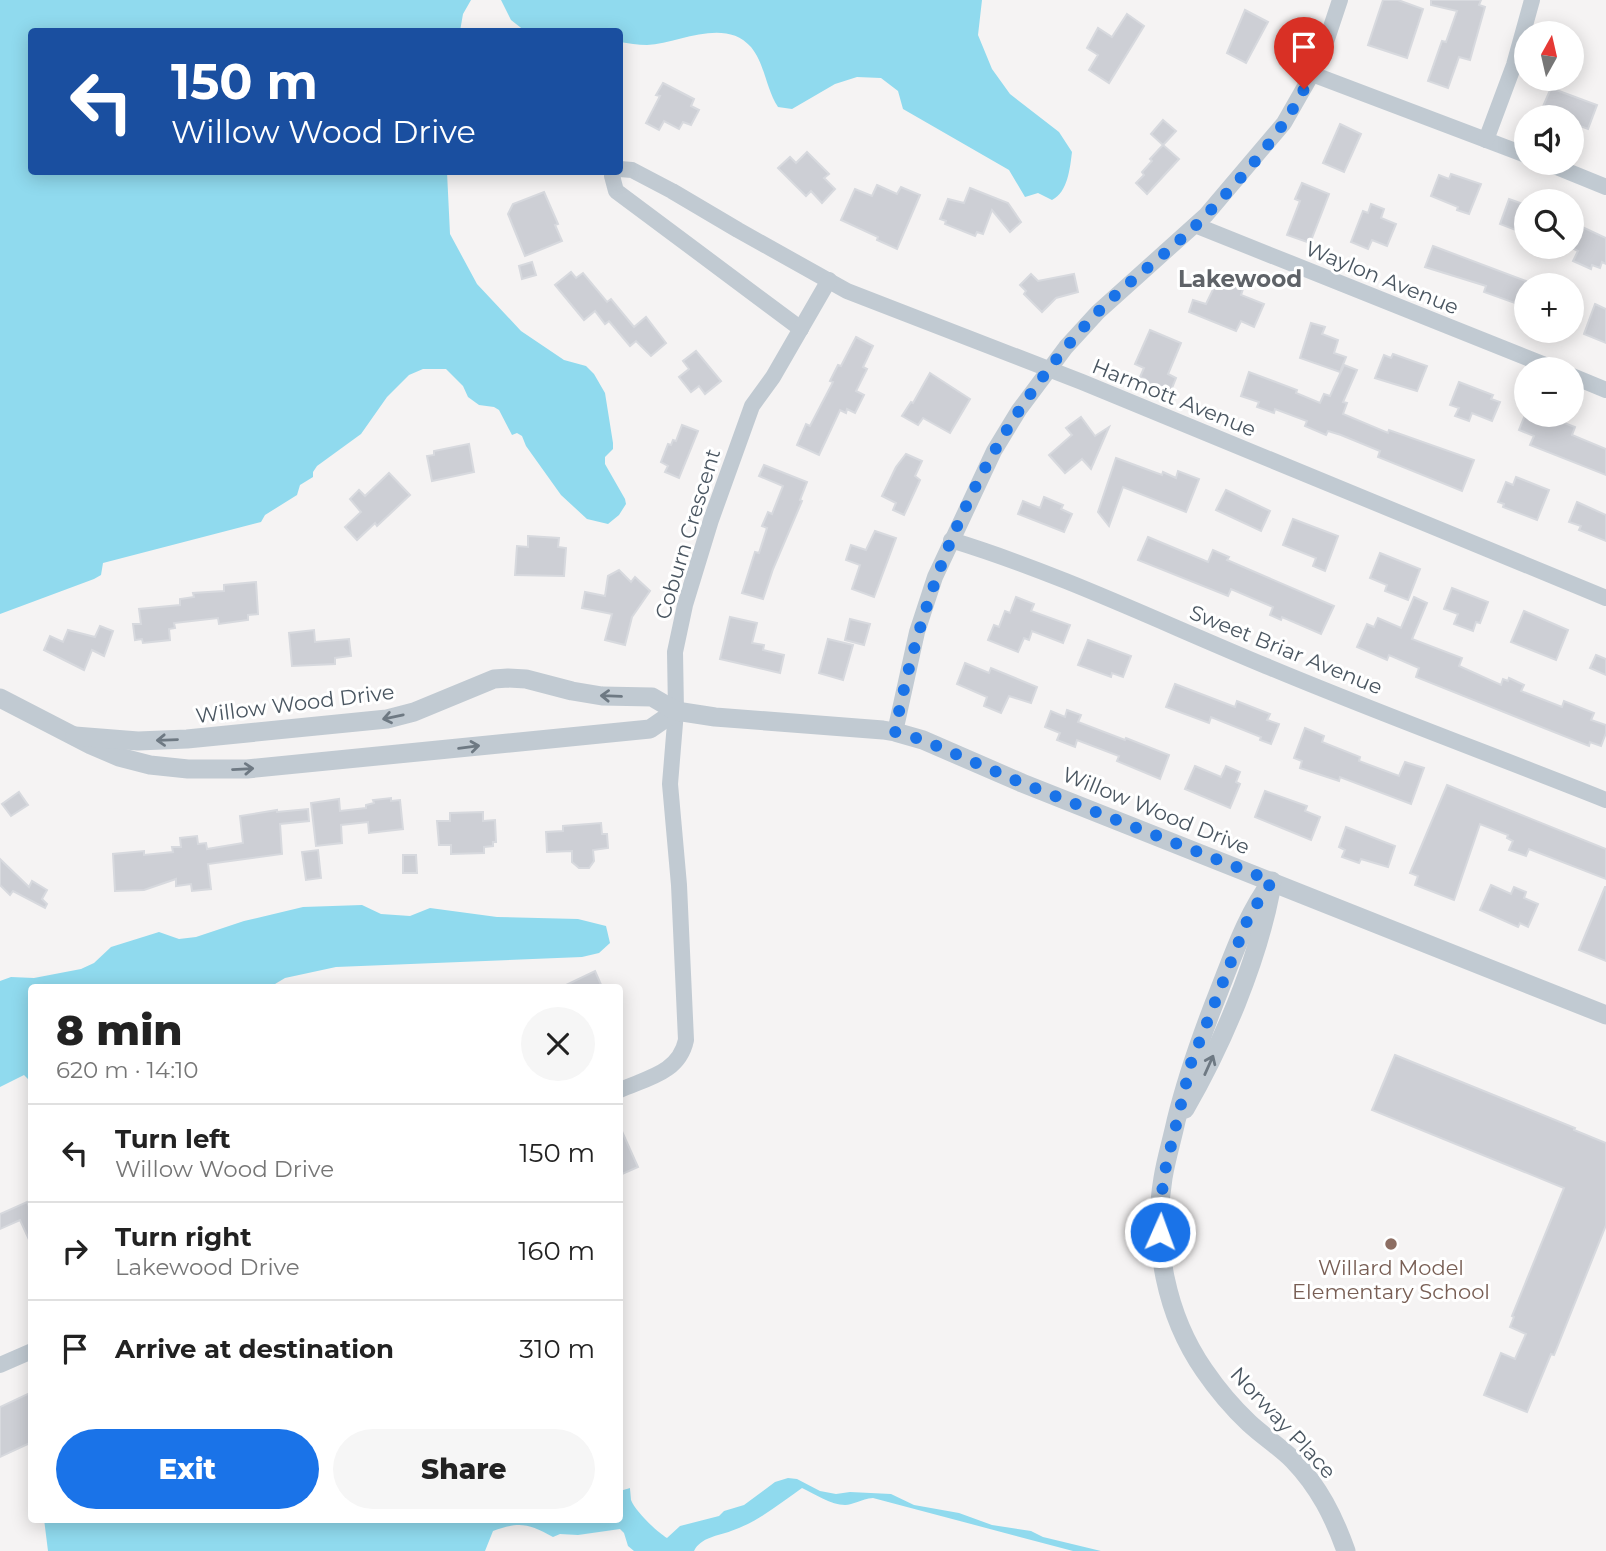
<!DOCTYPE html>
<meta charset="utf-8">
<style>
body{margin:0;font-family:Montserrat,sans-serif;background:#f6f6f6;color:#222;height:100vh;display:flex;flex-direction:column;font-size:26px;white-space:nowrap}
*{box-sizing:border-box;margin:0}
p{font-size:23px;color:#767676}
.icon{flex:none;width:38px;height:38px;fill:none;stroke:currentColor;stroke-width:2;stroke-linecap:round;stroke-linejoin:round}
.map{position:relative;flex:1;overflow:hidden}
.drawer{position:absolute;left:28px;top:984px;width:595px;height:539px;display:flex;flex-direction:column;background:#fff;border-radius:7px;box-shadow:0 4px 18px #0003}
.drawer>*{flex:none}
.banner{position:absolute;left:28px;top:28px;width:595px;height:147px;border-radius:7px;box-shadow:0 4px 18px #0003;background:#1a4fa0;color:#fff;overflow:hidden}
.needle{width:46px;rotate:8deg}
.fabs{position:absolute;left:1514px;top:21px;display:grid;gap:14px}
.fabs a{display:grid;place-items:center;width:70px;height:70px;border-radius:50%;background:#fff;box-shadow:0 4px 18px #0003;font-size:35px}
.pin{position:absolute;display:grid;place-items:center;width:60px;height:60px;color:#fff;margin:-72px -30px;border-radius:50% 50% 50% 0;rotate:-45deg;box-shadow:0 0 7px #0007}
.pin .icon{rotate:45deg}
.me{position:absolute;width:77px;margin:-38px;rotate:2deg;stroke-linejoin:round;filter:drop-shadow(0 0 5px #0008)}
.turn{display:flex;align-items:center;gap:24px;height:147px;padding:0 28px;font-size:32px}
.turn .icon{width:91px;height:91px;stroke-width:2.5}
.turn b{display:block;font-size:49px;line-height:60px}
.round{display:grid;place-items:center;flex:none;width:74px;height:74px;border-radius:37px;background:#f6f6f6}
.summary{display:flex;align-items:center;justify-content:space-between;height:119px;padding:0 28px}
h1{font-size:42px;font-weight:800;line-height:52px}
.primary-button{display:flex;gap:14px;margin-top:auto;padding:14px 28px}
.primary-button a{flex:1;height:80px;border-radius:42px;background:#1a73e8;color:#fff;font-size:28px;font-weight:800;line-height:80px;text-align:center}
.primary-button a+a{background:#f6f6f6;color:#222}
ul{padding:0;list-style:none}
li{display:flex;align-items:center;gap:21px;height:98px;padding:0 28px;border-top:2px solid #e0e0e0}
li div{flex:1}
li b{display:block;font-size:26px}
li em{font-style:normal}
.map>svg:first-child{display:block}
.water{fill:#90daee}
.building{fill:#cdcfd5;stroke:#d7d9de;stroke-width:2}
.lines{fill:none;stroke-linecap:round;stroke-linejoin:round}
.minor{stroke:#c1cad2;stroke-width:16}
.tertiary{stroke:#c1cad2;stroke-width:19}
.oneway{stroke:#6e7983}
.route{stroke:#1a73e8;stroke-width:12;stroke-dasharray:0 21.6}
.education-dot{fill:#8d6e63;stroke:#fff;stroke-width:2.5}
.labels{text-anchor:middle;stroke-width:6;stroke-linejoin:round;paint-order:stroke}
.street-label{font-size:21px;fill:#4a5661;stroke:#fff}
.education-label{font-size:21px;fill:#785e54;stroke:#fff}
.neighbourhood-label{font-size:23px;font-weight:bold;fill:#5f6368;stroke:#fff}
</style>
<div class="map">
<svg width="1606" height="1551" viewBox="0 0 1606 1551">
<rect width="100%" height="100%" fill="#f5f3f3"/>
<g class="water">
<path d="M0,0H471L463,14L460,31L32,32V172H447L450,234L477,284L521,331L564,360L586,366L594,374L605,393L613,443V449L605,457V464L625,499L626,504L619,515L608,524L587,519L561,495L526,446L522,436L517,433L512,435L499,410L494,407L479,405L468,397L463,386L446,369H423L409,375L387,397L361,434L317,466L313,472V477L300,485L297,495L265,515L261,522L103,563L101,575L94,579L0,614Z"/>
<path d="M501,0H982L978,35L992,69L1010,94L1059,132L1072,152C1070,168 1068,192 1052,200L1038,193L1025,197L1009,170L903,109L898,91L881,78L857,77L835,84L792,109L778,107C766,89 765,64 751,47C725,17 679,43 647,45C638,45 628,43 620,42V32L525,31L511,20Z"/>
<path d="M362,905L381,914L410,916L430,908L497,917L578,919L606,926L610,943L599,953L582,957L336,967L285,978L270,987H32L31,1082L24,1075L0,1087V981L11,977L34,978L81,969L94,963L111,947L159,932L179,939L196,937L244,921L303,907Z"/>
<path d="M788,1478L797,1479L820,1491L836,1494L850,1492L891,1494L914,1505L959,1513L992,1525L1031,1531L1043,1537L1101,1551H1073L873,1498C861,1499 853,1505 845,1505C831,1505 815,1494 802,1488C779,1504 758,1522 731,1531C718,1536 701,1537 694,1551H634L628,1546L624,1533L620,1529L578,1535L560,1534L553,1537C529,1524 520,1521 493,1531L485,1551H48L44,1519H620V1491L630,1488C630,1489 631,1499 631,1500C635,1511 657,1532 667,1538L680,1526L719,1516L724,1511L744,1505L775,1482Z"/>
</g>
<g class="building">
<path d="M1383,0H1398L1423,9L1407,58L1368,45Z"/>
<path d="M1431,0H1481L1479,5L1485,7L1470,60L1459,57L1448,88L1428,81L1442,41L1446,42L1457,11L1431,5Z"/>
<path d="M1245,10L1268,22L1246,63L1227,53Z"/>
<path d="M1127,14L1144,26L1109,83L1089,70L1098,55L1087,48L1098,28L1112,37Z"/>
<path d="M663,83L694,99L691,106L699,110L691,125L683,122L679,129L664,121L659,130L646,123L660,96L656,95Z"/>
<path d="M1551,88L1597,105L1588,129L1572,123V117H1558L1541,111Z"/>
<path d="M1163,120L1176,131L1163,145L1179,159L1147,194L1136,183L1144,175L1142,172L1152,161L1150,159L1163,145L1151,134Z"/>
<path d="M1340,124L1361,134L1344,172L1323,163Z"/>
<path d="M807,152L829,174L824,178L835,189L822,203L811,191L806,196L778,168L790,157L796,163Z"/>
<path d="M1451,174L1481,184L1469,214L1457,210L1458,207L1431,196L1439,175L1449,179Z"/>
<path d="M1302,183L1329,194L1310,243L1287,235L1300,201L1295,199Z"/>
<path d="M877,185L897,194L901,187L920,195L897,249L877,240L878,237L841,220L855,189L872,196Z"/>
<path d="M970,188L1008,203L1021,222L1010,232L992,210L983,234L977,232L975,236L945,224L946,221L940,219L948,199L964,203Z"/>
<path d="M544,192L558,224L555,225L562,241L525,256L508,214L513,204Z"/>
<path d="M1509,199L1526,205V234L1500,224Z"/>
<path d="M1371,204L1384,209L1381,218L1396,224L1387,246L1372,240L1368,249L1351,242L1363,211L1368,213Z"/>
<path d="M1580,226L1606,238V264L1602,262L1600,268L1592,265L1591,269L1573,261L1578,251L1570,247Z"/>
<path d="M1433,246L1526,281V307L1484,292L1486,286L1425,267Z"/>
<path d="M532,262L536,275L522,279L519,266Z"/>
<path d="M571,272L576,278L583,273L607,302L611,299L634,327L646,317L666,343L651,356L636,341L630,346L609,321L605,324L595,311L584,320L555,285Z"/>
<path d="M1221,273L1245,283L1241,295L1264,304L1254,327L1241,321L1236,331L1189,312L1193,300L1206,304Z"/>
<path d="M1031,274L1038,281L1074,274L1078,292L1056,298L1042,312L1024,294L1026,291L1020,285Z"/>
<path d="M1595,304L1606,309V343L1584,334Z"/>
<path d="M1311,323L1325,327L1322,334L1338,340L1334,353L1346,357L1340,372L1300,358Z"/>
<path d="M1150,330L1181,343L1168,374L1176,378L1170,393L1144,382L1145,379L1140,377L1144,368L1135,364Z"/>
<path d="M856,337L873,346L863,367L867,369L856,391L864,395L855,413L847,409L846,413L840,410L819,455L797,445L806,424L810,426L833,382L830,381L838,365L841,366Z"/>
<path d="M696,351L721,381L705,394L699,386L691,392L679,377L689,369L683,361Z"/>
<path d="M1393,354L1427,366L1417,391L1375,378L1384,355L1391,358Z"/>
<path d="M1344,365L1357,370L1343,402L1347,403L1343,414L1388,433L1389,430L1474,460L1462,491L1378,457L1380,451L1341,435L1328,431L1326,435L1305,426L1307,421L1275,409L1274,413L1257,407L1259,402L1241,396L1249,372L1297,390L1296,393L1320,403L1324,394L1330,396Z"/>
<path d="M930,373L970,399L950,433L923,418L918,425L902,416L911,402L913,403Z"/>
<path d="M1459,382L1493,395L1491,399L1500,402L1492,421L1472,413L1469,421L1455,416L1459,408L1450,405Z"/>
<path d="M1525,415H1544L1575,427L1572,435L1606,449V475L1530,445L1534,436L1519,430Z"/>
<path d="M1081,417L1095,436L1109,427L1091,469L1082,459L1065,473L1049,455L1072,435L1066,428Z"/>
<path d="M682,425L698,431L679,478L665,472L668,466L661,462L668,444L671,445L673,440L676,441Z"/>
<path d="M469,444L474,472L432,481L427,456L434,455V451Z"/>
<path d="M906,454L922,461L915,476L920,480L904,515L893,510L896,503L882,496L896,467Z"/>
<path d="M1116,458L1162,475L1163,472L1176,478L1178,471L1199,479L1186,512L1123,487L1109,526L1098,512Z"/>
<path d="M764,465L807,482L800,500L802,501L773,569L763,599L742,593L755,552L759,553L767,528L762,526L768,512L772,514L783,486L759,476Z"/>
<path d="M389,473L410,495L377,526L375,523L357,540L345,527L361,512L350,499L359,490L365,496Z"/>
<path d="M1516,477L1549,490L1537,520L1503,507L1504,504L1498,502L1506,482L1513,485Z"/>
<path d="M1226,490L1270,511L1261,531L1216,510Z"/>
<path d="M1044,497L1063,505L1061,509L1072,514L1064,532L1018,514L1023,501L1040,508Z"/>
<path d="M1577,502L1606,515V541L1579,530L1581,526L1569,522Z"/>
<path d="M1293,519L1338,536L1325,571L1313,566L1316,558L1283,545Z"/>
<path d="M875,531L896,538L874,597L852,589L860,565L846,560L851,545L866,550Z"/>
<path d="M528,536L559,538L558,547L566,548L564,576L515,575L517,546L528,547Z"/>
<path d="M1148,537L1208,562L1213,550L1229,557L1227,560L1334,606L1321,634L1282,617L1281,620L1270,615L1273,607L1231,589L1228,596L1138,560Z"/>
<path d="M1380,553L1420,569L1408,600L1385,591L1387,585L1370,578Z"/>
<path d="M619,570L631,582L635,577L650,591L632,617L625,645L605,640L612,614L582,608L585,592L605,596L608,576Z"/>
<path d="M256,582L258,614L248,615V620L219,624L218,618L174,623L175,628L169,629L170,640L143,643L142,639L135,640L133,624H141L139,609L180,605V599L194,597L193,593L224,591V585Z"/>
<path d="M1452,588L1488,602L1480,623L1476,622L1473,631L1454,624L1458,614L1444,609Z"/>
<path d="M1016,597L1034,604L1031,611L1070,625L1063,643L1032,631L1029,640L1024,638L1018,652L988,640L994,625L999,627L1005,611L1010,613Z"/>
<path d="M1414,597L1427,603L1412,639L1462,658L1459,666L1501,685L1503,679L1508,681L1509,678L1524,685L1521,691L1562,707L1564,701L1594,713L1591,720L1606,725V733L1601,746L1590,742L1589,746L1416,677L1419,668L1389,655L1387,660L1357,647L1367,624L1374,627L1378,618L1401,628Z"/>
<path d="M1524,611L1568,630L1556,660L1511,642Z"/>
<path d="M730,617L757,623L752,643L764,645L763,650L784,655L780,673L720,659Z"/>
<path d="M850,619L870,624L864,645L845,640Z"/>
<path d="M100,626L113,631L104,656L92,650L84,670L44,650L50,636L63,642L68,630L95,637Z"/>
<path d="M314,630L315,642L349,639L351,656L335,658V664L292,666L289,633Z"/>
<path d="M828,639L853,645L843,680L819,673Z"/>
<path d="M1088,640L1131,656L1123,677L1112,673L1111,677L1078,665Z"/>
<path d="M1596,655L1606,659V675L1590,668Z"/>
<path d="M965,663L989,673L991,668L1037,687L1031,703L1009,696L1001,713L984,706L987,697L957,684Z"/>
<path d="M1175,684L1235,707L1237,701L1270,714L1267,720L1279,724L1271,744L1260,740L1261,737L1211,717L1209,723L1166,707Z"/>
<path d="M1067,710L1081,715L1078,722L1125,740L1126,738L1169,755L1160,779L1117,761L1119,756L1077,740L1075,747L1057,740L1060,733L1045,727L1051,711L1065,717Z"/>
<path d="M1305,728L1324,736L1322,742L1360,757L1359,761L1399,776L1405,762L1424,768L1411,804L1340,777L1339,781L1300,768L1302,761L1294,758Z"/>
<path d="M1195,766L1221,777L1226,766L1240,772L1236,782L1240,784L1230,808L1185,789Z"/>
<path d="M1447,785L1606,849V879L1529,849L1526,856L1509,850L1513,841L1507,838L1508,835L1480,824L1454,900L1415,885L1418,876L1410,873Z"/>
<path d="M1265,791L1307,806L1305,811L1320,817L1311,840L1255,817Z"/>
<path d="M19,792L28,805L11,816L2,804Z"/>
<path d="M391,798V801L400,800L403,829L369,833L368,822L341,825L342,843L316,846L311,803L339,799L340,811L366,808V805L374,803L373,800Z"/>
<path d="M308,809L309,821L280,824L282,854L208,864L211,889L192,891L191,884L176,886V879L144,890L115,891L113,854L144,851V855L173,852L172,847H181L180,838L197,836L198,844L206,843L207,849L243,843L240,816L277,810V812Z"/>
<path d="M483,812V821L495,820L496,842H493V846L484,847V853L451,854V845H439L437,821H450V813Z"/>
<path d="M601,823L602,834H607L608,848L593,850L594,861L589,868H579L572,862V851L547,852L546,832L563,831V826Z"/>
<path d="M1346,827L1395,846L1388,867L1361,859L1359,863L1342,857L1345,850L1339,847Z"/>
<path d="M318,850L321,878L306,880L302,852Z"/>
<path d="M403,855H416L417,873H403Z"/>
<path d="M0,859L29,887L32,881L47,890L42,899L47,904L45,908L13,891L10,895L0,885Z"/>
<path d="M1491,885L1511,894L1514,887L1526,892L1524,898L1538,904L1528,927L1520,923L1518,927L1480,910Z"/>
<path d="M1605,887H1606V961L1579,950Z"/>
<path d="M595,971L602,987H562Z"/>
<path d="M1395,1055L1575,1128L1574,1130L1606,1143V1225L1554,1355L1551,1354L1527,1412L1484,1395L1501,1353L1515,1359L1526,1334L1510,1327L1514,1317L1512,1316L1564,1188L1372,1110Z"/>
<path d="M620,1127L638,1167L620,1175Z"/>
<path d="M27,1202L32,1213V1246L20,1220L0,1229V1214Z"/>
<path d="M32,1392V1442L0,1457V1407Z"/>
</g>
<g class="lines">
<g class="minor">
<path d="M1312,74L1526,155"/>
<path d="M1486,140L1514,65L1532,0"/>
<path d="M1547,163L1606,187"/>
<path d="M620,169L632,170L672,191L738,230L847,291L1082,382L1606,598"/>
<path d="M615,172L612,176L616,191L801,329"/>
<path d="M1195,225L1555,369"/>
<path d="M1572,376L1606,390"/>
<path d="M951,540C1059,573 1162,623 1266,666C1378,713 1493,755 1606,800"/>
<path d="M895,732L917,632L935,577L994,451L1019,410L1066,347L1098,312L1206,215L1284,123L1312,74L1327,39L1340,0"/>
<path d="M620,1090C647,1078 679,1073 686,1040L679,885L670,784L676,711L675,652L685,605L711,520L752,406L773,377L829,280"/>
<path d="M0,1365L32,1351"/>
</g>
<g class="tertiary">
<path d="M0,698L91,745L119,757L150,765L188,769H247L650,729L676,711"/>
<path d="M75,736L138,741L187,739L387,719L414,712L494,679L508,678L526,679L572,691L602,696L652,697L676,711L715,717L883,730L895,732L923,740L1022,783L1606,1015"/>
<path d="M1272,881C1247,914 1234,953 1219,991C1202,1034 1187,1076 1176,1121C1172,1140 1166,1159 1163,1178C1152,1243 1166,1315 1204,1370C1217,1389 1232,1407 1249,1423C1263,1436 1280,1447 1293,1460C1319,1487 1334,1517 1346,1551"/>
<path d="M1185,1109C1222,1045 1257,963 1271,890"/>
</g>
</g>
<defs><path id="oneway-shaft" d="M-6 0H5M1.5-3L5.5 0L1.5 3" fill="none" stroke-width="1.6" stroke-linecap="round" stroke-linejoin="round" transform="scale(1.75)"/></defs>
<g class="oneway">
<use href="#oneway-shaft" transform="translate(611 696) rotate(-178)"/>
<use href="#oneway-shaft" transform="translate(393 717) rotate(168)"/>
<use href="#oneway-shaft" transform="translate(167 740) rotate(178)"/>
<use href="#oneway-shaft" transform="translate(469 747) rotate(-7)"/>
<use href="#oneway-shaft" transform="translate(243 769) rotate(-3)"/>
<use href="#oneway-shaft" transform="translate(1209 1065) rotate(-66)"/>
</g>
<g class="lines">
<path class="route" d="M1160,1232L1163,1179L1191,1063L1249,916L1272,881L1022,783L923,740L895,732C924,578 986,428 1097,313C1131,278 1173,250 1207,214C1242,178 1282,133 1304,89"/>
</g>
<circle class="education-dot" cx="1391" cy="1244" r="7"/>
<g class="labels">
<g class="street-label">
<text transform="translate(1382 278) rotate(22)" y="7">Waylon Avenue</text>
<text transform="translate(1174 398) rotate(22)" y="7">Harmott Avenue</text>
<text transform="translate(688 534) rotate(-73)" y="7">Coburn Crescent</text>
<text transform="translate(1286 650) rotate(22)" y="7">Sweet Briar Avenue</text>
<text transform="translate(295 704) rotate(-7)" y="7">Willow Wood Drive</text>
<text transform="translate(1156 811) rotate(22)" y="7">Willow Wood Drive</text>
<text transform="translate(1283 1423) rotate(47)" y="7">Norway Place</text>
</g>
<g class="education-label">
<text x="1391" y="1275">Willard Model<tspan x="1391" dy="24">Elementary School</tspan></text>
</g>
<g class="neighbourhood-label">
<text x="1240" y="287">Lakewood</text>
</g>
</g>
</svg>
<div class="fabs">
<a><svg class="needle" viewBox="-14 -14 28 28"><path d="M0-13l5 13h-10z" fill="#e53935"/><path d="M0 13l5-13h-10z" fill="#767676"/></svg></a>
<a><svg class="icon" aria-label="sound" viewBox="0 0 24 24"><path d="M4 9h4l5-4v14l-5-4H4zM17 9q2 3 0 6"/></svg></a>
<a><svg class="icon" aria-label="search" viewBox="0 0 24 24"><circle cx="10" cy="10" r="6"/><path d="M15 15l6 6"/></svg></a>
<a>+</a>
<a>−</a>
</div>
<div class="pin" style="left:1304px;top:89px;background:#d93025"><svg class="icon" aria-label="arrive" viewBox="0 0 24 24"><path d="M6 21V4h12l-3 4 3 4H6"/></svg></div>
<svg class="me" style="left:1160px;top:1232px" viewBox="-20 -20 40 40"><circle r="17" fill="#1a73e8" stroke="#fff" stroke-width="3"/><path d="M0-11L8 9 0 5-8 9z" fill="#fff"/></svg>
<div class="banner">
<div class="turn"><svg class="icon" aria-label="left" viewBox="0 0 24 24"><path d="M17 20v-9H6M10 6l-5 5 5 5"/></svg><div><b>150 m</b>Willow Wood Drive</div></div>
</div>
<section class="drawer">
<div class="summary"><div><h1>8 min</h1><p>620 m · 14:10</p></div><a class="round"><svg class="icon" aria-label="close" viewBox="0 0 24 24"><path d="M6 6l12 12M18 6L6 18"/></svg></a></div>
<ul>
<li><svg class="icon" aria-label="left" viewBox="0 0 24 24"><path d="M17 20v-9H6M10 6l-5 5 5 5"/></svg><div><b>Turn left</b><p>Willow Wood Drive</p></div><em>150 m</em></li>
<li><svg class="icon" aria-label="right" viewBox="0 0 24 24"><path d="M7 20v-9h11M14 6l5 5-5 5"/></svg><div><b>Turn right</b><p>Lakewood Drive</p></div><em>160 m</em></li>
<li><svg class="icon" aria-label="arrive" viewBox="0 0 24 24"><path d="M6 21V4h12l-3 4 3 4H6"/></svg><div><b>Arrive at destination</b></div><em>310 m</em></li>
</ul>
<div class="primary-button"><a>Exit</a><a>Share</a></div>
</section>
</div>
